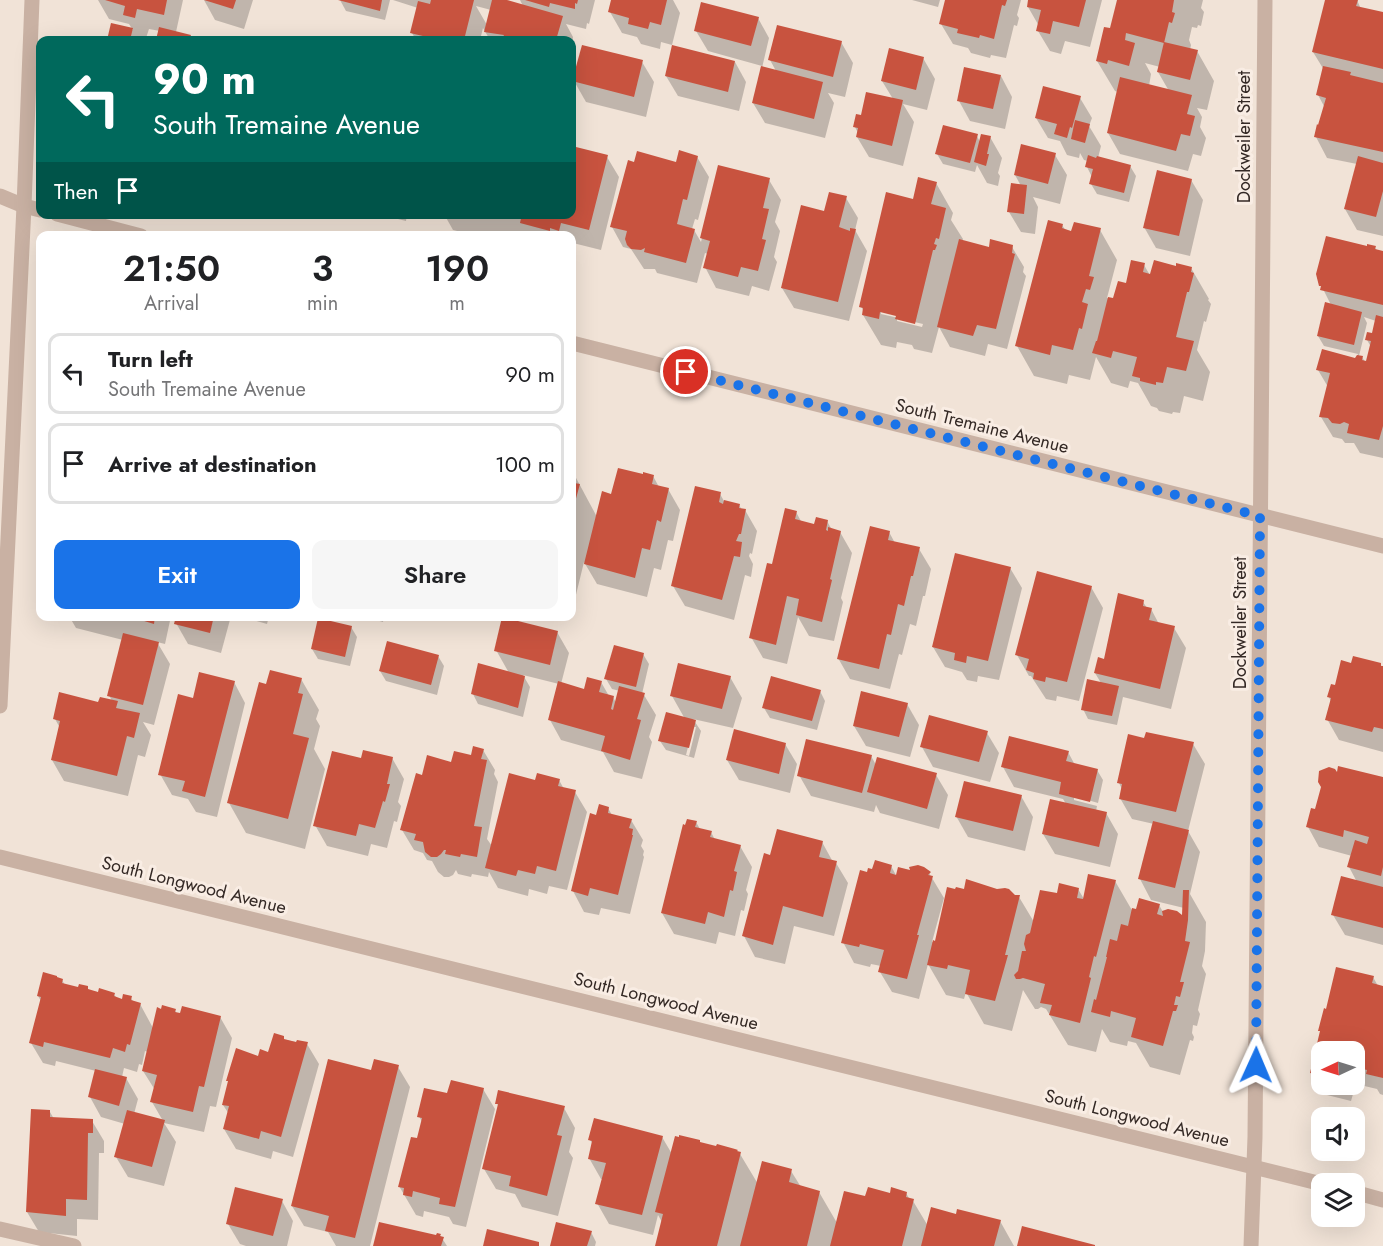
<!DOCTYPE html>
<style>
body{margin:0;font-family:Jost,sans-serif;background:#f6f6f6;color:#202124;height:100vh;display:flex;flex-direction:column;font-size:22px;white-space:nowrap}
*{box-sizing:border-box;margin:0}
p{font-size:20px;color:#757577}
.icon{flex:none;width:33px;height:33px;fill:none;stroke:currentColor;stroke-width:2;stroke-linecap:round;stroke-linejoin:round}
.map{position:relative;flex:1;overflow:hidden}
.side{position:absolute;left:36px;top:231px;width:540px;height:390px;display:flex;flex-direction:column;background:#fff;border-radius:12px;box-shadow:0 6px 24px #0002}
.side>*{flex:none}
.banner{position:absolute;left:36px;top:36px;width:540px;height:183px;border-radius:12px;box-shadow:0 6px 24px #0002;background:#00695c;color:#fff;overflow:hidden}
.needle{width:39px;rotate:266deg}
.tools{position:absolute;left:1311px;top:1041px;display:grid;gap:12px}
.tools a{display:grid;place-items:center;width:54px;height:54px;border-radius:12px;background:#fff;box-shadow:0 6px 24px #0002;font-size:30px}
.pin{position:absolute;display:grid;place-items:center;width:51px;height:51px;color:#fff;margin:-26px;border:3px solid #fff;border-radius:50%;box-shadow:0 2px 6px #0007}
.me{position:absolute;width:66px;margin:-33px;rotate:1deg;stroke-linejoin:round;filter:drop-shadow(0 0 4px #0008)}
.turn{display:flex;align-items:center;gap:21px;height:126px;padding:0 18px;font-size:27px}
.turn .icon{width:78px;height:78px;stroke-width:2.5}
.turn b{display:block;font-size:42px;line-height:51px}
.then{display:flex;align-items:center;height:57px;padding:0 18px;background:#0003;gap:12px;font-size:22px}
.eta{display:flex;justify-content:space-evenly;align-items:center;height:102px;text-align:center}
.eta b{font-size:36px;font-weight:600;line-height:42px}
.cta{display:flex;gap:12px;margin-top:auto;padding:12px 18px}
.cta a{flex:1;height:69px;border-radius:12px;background:#1a73e8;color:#fff;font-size:24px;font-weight:600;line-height:69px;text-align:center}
.cta a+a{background:#f6f6f6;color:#202124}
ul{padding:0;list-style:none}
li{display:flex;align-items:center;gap:18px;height:81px;margin:0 12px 9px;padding:0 6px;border:3px solid #e0e0e0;border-radius:12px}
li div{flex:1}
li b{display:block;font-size:22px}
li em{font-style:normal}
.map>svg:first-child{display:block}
.shadow{fill:#0003;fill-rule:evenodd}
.building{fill:#c8533f}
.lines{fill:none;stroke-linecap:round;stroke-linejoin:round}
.service{stroke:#c9b1a3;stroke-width:15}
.minor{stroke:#c9b1a3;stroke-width:15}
.route{stroke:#1a73e8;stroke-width:10;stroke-dasharray:0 18}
.labels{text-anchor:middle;stroke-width:6;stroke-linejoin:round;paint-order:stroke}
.street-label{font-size:18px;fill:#342925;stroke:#f9ede4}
</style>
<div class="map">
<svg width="1383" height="1246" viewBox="0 0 1383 1246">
<rect width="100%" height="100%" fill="#f1e3d7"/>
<g class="shadow">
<path d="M98,0H183L176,32L190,36L192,40H158L160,31L149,29L146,38L136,36L139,40H108L112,25L133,30L129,24L109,19Z"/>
<path d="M204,0H253L244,29L215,20Z"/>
<path d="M340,0H390L385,20L346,11Z"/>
<path d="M393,0H502L523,6L520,0H595L589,24L587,23L586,29L566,24L573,37L572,45V40H490L483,28L480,40H416L412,33L418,8ZM476,6L491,10L487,25Z"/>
<path d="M613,0H673L680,13L672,45L661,42L660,49L641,44L637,37L622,33L610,12Z"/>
<path d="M912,0H940L938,7Z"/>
<path d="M947,0H1021L1017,15L1019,18L1017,26L1014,25L1006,58L991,55L990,58L971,53L968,48L953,44L941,24Z"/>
<path d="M1030,0H1102L1090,47L1065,41L1061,54L1050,51L1038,31L1039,26L1028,7Z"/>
<path d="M1118,0H1203L1201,8L1204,12L1201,26L1198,25L1197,28L1192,27L1189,40L1191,45L1190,50L1197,51L1214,81L1207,110L1197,108L1202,117L1200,127L1206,138L1201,156L1193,154L1188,171L1120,154L1108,133L1118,92L1115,91L1097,61L1111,30ZM1145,63L1160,67L1158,72L1169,91L1149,86L1151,74Z"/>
<path d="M1327,0H1357L1361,9L1383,14V236L1357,230L1345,209L1357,164L1327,158L1316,137L1325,108L1318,95L1324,70L1313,52Z"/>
<path d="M758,18L769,38L762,68L776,71L770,60L841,42L853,63L845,97L828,93L834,103L825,138L765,123L753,103L762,66L708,51L696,31Z"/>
<path d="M923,58L935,79L927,110L903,104L914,122L903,166L869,157L857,137L858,133L855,127L893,99L882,81Z"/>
<path d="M642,62L654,82L646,117L586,102L574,81Z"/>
<path d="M735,62L746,82L739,111L678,96L666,76Z"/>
<path d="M1001,76L1012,97L1005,129L970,121L959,101Z"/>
<path d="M1080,98L1092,118L1089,126L1101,146L1098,158L1130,166L1136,176L1129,202L1097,194L1091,184L1092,177L1087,167L1088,161L1084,160L1080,153L1079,158L1067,155L1060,141L1048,138L1036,118Z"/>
<path d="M977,136L980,142L990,137L1002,158L998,173L1000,176L998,186L987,183L977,165L975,172L943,164L937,154Z"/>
<path d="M572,148L607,157L619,177L601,250L573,243L572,248V236H478L453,230L444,214H572Z"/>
<path d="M1055,155L1067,175L1060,204L1033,197L1038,207L1035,234L1021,232L1009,212L1021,186L1015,175Z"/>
<path d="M697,157L709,177L698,220L695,219L692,229L694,230L701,242L719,167L769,180L781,200L775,222L780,231L774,257L777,262L769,291L752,286L749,296L716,288L705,267L708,254L705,253L697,283L657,273L655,269H644L631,249L623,247L612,227L677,164Z"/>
<path d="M1191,180L1203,200L1190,256L1156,248L1144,227Z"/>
<path d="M936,183L953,213L951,220L963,239L962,242L990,248L1012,247L1024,267L1023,272L1026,276L1007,349L988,344L985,356L950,347L939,327L932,353L914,349L912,345L897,342L896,348L881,345L863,315L864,312L861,306L914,200ZM881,311L903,316V319L881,314ZM897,318L923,324L922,327L897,321Z"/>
<path d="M846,198L858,218L855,230L867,251L849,321L794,308L782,288L825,213Z"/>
<path d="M389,214H407L406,221L390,217Z"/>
<path d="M1062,225L1066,231L1072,232L1100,230L1117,260L1107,298L1114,300L1144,265L1151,277L1177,267L1191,268L1209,299L1208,300L1211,304L1206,322L1204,321L1197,350L1210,372L1203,401L1184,396L1180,413L1173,412L1172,414L1159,411L1157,408L1151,406L1138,383L1130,381L1128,388L1111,383L1096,357L1090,380L1069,375L1067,384L1034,376L1017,346Z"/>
<path d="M1375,247L1377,251L1383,252V458L1360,453L1354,443H1345L1342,439L1333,437L1321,417L1328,387L1318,370L1356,360L1358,354L1324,346L1318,336L1331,305L1321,285L1368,248ZM1364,317L1376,321L1373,335L1367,340L1371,347L1367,365L1362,357L1359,356L1367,323Z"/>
<path d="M572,475L575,476L597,517L612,495L653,476L659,487L668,489L680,510L673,541L668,540L661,570L654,568L647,597L597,584L584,562L574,603H572Z"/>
<path d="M720,494L724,501L739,505L742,510H745L757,531L752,554L750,553L749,556L753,564L751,577L745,575L734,620L685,606L673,586Z"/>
<path d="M796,512L802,523L815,526L827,521L832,530L840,532L852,553L841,598L843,602L834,641L809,636L798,617L787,664L763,658L751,637L773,566Z"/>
<path d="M889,532L895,543L919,549L931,569L925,596H923L916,626L910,624L902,655L899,654L890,689L850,679L838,658Z"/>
<path d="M1010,568L1022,588L999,680L978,676L977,682L967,680L962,672L945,667L933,647Z"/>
<path d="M1091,587L1103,608L1079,701L1057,696L1056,701L1046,699L1031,676H1029L1017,655Z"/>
<path d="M1143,602L1147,608L1151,609L1159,624L1174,628L1186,648L1171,709L1123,697L1117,725L1088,719L1083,709L1101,683L1095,673L1105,660Z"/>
<path d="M69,616H171L165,644L157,642L170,664L154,725L143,722L151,735L145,757L138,755L128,796L64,781L52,760L60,728L55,719L112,701L109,695L123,640L76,628Z"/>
<path d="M178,616H231L221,653L188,644L176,623Z"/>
<path d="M240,616H269L267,624Z"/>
<path d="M362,616H384L383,622Z"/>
<path d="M351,627L357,637L350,666L318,659L312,649Z"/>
<path d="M557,632L569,653L561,684L585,691L601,682L609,696L613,697L616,703L620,691L612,689L606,679L643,654L649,664L642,694L644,695L656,715L649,737L652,742L642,779L614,772L603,752L561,740L550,720L559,684L523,675L530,687L523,717L478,704L473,694L509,673L496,650Z"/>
<path d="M438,656L444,666L437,695L386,681L380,671Z"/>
<path d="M1380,664L1383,668V752L1339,740L1327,719L1331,702L1329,697L1352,665Z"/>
<path d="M730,677L742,698L733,728L693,719L701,731L694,758L666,750L660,741L685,719L672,696ZM693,727H696L689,756L686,755Z"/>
<path d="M301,679L319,710L316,719L320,726L314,749L325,769L305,849L246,833L229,803L267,686Z"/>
<path d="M234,682L245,703L217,817L196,812L188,799L172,795L160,774L194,700Z"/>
<path d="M820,691L825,701L817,730L770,718L764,708Z"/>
<path d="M907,704L919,725L910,757L866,746L854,726Z"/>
<path d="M987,733L999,753L990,782L933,767L922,747Z"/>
<path d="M1146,739L1193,744L1205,764L1188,831L1200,852L1190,894L1206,922L1205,951L1202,966L1206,974L1198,1010L1200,1014L1197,1026L1193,1025L1192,1033L1194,1037L1193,1041L1190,1040L1180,1075L1150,1067L1136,1043L1128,1041L1127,1046L1110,1042L1102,1029L1096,1052L1068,1045L1046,1009L1041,1007L1038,1009H1035L1023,990L1012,1031L984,1024L966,992L964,999L946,995L928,964L919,999L892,992L880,972L881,966L871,964L870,967L854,963L843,942L868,874L891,866L897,877L929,873L944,898L932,942L937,943L1014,896L1019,897L1034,922L1058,895L1078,889L1084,899L1115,881L1133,912L1159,905L1163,912L1184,919V908L1151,900L1140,879L1154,824L1132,819L1120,798L1122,789L1119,783Z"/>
<path d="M785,744L797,764L790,793L739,780L727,760Z"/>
<path d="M483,750L495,770L494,774L498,782L487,839L492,846L536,782L559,780L564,789L575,792L587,812L567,890L549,886L547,894L529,889L528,896L498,888L489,872L488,877L472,874L471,877L458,874L456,870L453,875L449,877H444L438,872L432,861L427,860L423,853L414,850L402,830L423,777L452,764L472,757Z"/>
<path d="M1068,752L1075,765L1097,770L1103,780L1098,803L1074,796V800L1097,806L1096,811L1106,813L1118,834L1110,867L1055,854L1043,834L1066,804L1063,799L1014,787L1003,767Z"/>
<path d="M871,756L876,765L936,775L948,795L939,829L880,813L876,805L874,812L811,796L799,775Z"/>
<path d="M392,758L404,779L398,802L401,806L397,822L394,821L387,848L371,844L368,856L327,846L315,825L362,760Z"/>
<path d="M1337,776L1383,779V945L1345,935L1333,915L1357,882L1349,867L1352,856L1319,847L1308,827L1316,811Z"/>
<path d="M1021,796L1033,817L1025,851L968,837L956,816Z"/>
<path d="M608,808L612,815L631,820L643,840L641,846L644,851L643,855L644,857L630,914L601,908L599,915L584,912L573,891L597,816Z"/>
<path d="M696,822L700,829L711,832L715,840L740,846L752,867L746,890L748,894L744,911L741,910L735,936L719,932L716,944L674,934L662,913Z"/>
<path d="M822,842L833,862L836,863L848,883L834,936L794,926L785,964L755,957L744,936L771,857Z"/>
<path d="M1373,977L1378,986L1383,987V1095L1380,1094L1377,1089L1356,1084L1351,1101L1323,1094L1311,1073L1327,1010ZM1322,1052H1354V1084H1322Z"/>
<path d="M62,980L65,985L79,988L87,987L89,991L114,994L117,999L123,1001L131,998L134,1003L140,1004L153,1028L175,1010L177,1014L181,1015L220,1017L232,1038L216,1107L210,1106L204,1132L164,1123L176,1142L164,1186L128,1177L116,1157L125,1124L101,1117L90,1097L96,1071L56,1061L55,1066L43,1063L31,1043L41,1001L38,996ZM145,1051L148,1052L143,1071L155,1090L152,1102L163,1121L134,1114L138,1099L126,1078L122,1077L124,1068L137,1072L139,1064L142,1065Z"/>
<path d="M285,1040L307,1044L319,1064L293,1157L273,1151L271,1159L236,1149L224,1129L229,1114L223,1105L229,1083L228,1080L259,1058L269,1054Z"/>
<path d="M398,1067L410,1087L370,1246H336L328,1232L304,1226L292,1206L372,1072Z"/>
<path d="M483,1089L495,1109L466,1227L453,1224L449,1217L424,1211L423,1217L416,1215L399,1186L418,1140L422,1122L419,1116L448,1095Z"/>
<path d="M497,1103L564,1108L575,1128L569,1152L573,1158L558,1216L522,1207L515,1194L496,1189L484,1169L499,1108Z"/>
<path d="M50,1112L54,1119L92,1121L104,1141V1153H99L98,1220L77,1219V1236L39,1232L27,1212Z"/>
<path d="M662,1137L672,1154L700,1144L740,1154L758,1184L791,1171L801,1187L819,1192L837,1223L866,1197L906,1193L910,1200L913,1201L928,1226L958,1216L1000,1221L1014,1246H656L662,1222L658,1215L653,1235L609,1224L597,1203L603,1179H601L589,1158L593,1144L590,1140Z"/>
<path d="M282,1201L293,1221L287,1246H246L240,1244L228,1224Z"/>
<path d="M591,1232L596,1242L595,1246H551Z"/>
<path d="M440,1235L447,1246H374L438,1237Z"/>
</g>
<g class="building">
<path d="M105,0H167L164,15L137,9L135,18L123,15L125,6Z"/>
<path d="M204,0H236L233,9Z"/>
<path d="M338,0H382L380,11Z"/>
<path d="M431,0H474L464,40H440L410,33L418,1L430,4Z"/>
<path d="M492,0H507L563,16L556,40H526L518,38L517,40H515L503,37L504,35L484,32Z"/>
<path d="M525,0H578L577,4L575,3V9L550,3L549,7Z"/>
<path d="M611,0H667L661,25L650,22L648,29L628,24L629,18L608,12Z"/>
<path d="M945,0H1007L1005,6L1002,5L994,39L980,35L979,38L957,33L958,29L939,24Z"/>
<path d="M1028,0H1086L1079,27L1053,21L1050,34L1036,31L1041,10L1027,7Z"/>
<path d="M1117,0H1174L1172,12L1175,13L1172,23L1169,22L1164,43L1126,33L1125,40L1135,43L1129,66L1108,60L1107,64L1096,61L1104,27L1110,28Z"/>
<path d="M1325,0H1358L1356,6L1383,12V69L1312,52Z"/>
<path d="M701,2L759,17L751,46L694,31Z"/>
<path d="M111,23L133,28L130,40H107Z"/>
<path d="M777,25L842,41L833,77L768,60Z"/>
<path d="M159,27L191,35L189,40H156Z"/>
<path d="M1164,42L1198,50L1190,80L1157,72Z"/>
<path d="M582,45L643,60L634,97L572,81Z"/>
<path d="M672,45L735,61L728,92L665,76Z"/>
<path d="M889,48L924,57L916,90L881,81Z"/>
<path d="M761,66L823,82L814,119L752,103Z"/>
<path d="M1323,66L1351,72L1350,75L1383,83V152L1314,137L1317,124L1318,125L1326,98L1316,95Z"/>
<path d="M964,67L1001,75L993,109L957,101Z"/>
<path d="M1120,77L1192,95L1187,114L1195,116L1190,136L1181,134L1176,151L1107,133Z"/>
<path d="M1043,86L1081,96L1072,128L1070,127L1067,138L1054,134L1057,124L1035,118Z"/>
<path d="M866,92L903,100L892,146L856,137L858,128L853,127L856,114L861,115Z"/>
<path d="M1075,120L1090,124L1085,143L1071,139Z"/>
<path d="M943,125L978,134L970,163L935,154Z"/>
<path d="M981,134L991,136L987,154H989L986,166L974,162Z"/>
<path d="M1021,144L1056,153L1048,184L1014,175Z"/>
<path d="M572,146L608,155L589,230L561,223L559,231L550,228V231L520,223L522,214H572Z"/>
<path d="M679,150L698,156L687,200L683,199L677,224L695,229L686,263L644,252L645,248L641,250L631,249L627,245L625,239L627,231L610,227L628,160L634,162L637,151L676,162Z"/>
<path d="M1088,155L1096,158L1097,156L1131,165L1124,193L1089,184L1093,169L1085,167Z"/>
<path d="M1358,156L1383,163V191L1376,217L1344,209Z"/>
<path d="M718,165L770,178L763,208L769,209L762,239L766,240L758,271L741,267L738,277L703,268L710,241L700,238Z"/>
<path d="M1157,170L1192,179L1179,236L1143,228Z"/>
<path d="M918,177L937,182L931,204L946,208L939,239L936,238L934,244L937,245L935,250H933L915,324L895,319L896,316L880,312L879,319L862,315L863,308L859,307L886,192L913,199Z"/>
<path d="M1011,183L1027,185L1024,214L1007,212Z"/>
<path d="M829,192L847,196L839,227L850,231V228L856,229L838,302L781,288L801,205L824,211Z"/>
<path d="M1048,220L1063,224L1062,228L1071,231L1074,222L1101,228L1089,276L1094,277L1090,290L1086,289L1082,302L1088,304L1082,329L1079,328L1073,350L1052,345L1050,355L1015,346Z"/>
<path d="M1326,236L1367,246V244L1376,246L1375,249L1383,251V305L1320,290L1321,286H1319L1316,274Z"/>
<path d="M959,239L989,247L990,239L1013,245L1012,253L1015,254L996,329L977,325L973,336L937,327Z"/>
<path d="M1131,260L1145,263L1143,272L1150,274L1154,260L1176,266V263L1192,267L1191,272L1194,273L1189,292H1187L1176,337L1194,341L1186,371L1167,367L1163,383L1156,382V385L1140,381V378L1132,376L1137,357L1113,351L1111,358L1092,353L1096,341H1097L1108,297L1113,298L1118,281L1126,283Z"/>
<path d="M1325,302L1362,312L1354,345L1317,336Z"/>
<path d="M1376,315L1383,317V426L1379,440L1347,433L1349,424L1344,422L1340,424L1332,423L1328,418L1319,417L1330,373L1316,370L1322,349L1355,358L1357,355L1363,356L1362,360L1366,361L1371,341L1365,340L1367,332L1372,333Z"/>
<path d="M618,468L643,474V472L654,475L652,484L669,488L661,522L657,520L650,550L642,548L635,578L584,564L602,491L611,494Z"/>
<path d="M572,474L576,475L574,483L580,484L572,513Z"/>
<path d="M695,486L721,492L719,502L723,504L724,500L740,504L739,508L746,509L741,534H739L736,541L742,542L740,557L734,556L722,600L671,586Z"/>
<path d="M785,508L797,511L795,519L814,524L816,517L828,520L826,530L828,531V527L841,531L830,579L832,580L822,622L796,615L799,599L787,596L776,645L749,638L767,563L772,564Z"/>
<path d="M870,526L890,531L888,540L920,547L913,576H911L904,606L898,604L891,635L887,634L879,669L837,659Z"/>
<path d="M955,553L1011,567L988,661L967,656L966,663L954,660L955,653L932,647Z"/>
<path d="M1037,571L1092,586L1067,682L1046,677L1045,682L1033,679L1034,673L1026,670L1029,659L1015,655Z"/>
<path d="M1118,593L1144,600L1143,606L1152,608L1149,620L1175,626L1160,689L1094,673L1098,657L1104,659Z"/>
<path d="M128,616H155L154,624Z"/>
<path d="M176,616H214L210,633L174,624Z"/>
<path d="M502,617L558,631L550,665L494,651Z"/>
<path d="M318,618L352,626L345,657L311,649Z"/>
<path d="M123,633L159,642L143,705L107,696Z"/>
<path d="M387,641L439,655L431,685L379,671Z"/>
<path d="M614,645L644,653L636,687L604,679Z"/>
<path d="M1353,656L1381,663V666H1383V729L1374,727L1372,732L1325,720L1331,698L1327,697L1331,684L1335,685L1341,660L1351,663Z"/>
<path d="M478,663L525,676L518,708L471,694Z"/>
<path d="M678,663L731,676L722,709L670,696Z"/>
<path d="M270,670L302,678L298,693L303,694L293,734L309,738L288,819L227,803L259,682L266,684Z"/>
<path d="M199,672L235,681L205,797L182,791L185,781L158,775L178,694L193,698Z"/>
<path d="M771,676L821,690L812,721L762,708Z"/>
<path d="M587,677L602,681L599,692L614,696L611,709L613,710L619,686L645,693L637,719L641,720L630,760L601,751L605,736L548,720L558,681L584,689Z"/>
<path d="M1087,679L1119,686L1112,716L1081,710Z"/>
<path d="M861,691L908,703L899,737L853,726Z"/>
<path d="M59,692L98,702L100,697L118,701L116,708L140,713L134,738L127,736L117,776L51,760L60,721L53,719Z"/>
<path d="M666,712L696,720L689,748L658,741Z"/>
<path d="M929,715L988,731L979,762L920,747Z"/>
<path d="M734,729L786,743L779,774L726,760Z"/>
<path d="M1146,732L1194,742L1176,812L1119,799L1122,784L1117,783L1128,734L1144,738Z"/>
<path d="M1009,736L1069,751L1066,761L1098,769L1090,802L1059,794L1061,782L1001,767Z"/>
<path d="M806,739L872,755L862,793L797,776Z"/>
<path d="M473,746L484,749L481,759L487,760L474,826L482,827L477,857L461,854L460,857L445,854L446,850H444L441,854L437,857H431L425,852L423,842L414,840L416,834L400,830L416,773L422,775L427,755L451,762L454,751L471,755Z"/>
<path d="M363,750L393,757L387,784H390L385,802L383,801L375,828L359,824L356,836L313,826L332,751L361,758Z"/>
<path d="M877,757L937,773L927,809L867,792Z"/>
<path d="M1338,766L1383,777V867L1381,876L1347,867L1355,840L1367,844L1369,837L1344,830L1343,837L1306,827L1311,808L1315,809L1321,787L1318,782L1319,771L1329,767L1335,769L1337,772Z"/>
<path d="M509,773L535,780L537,773L560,779L558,786L576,790L556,871L537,866L535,874L518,870L516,876L485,868Z"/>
<path d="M964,781L1022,795L1013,831L955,817Z"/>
<path d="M1050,799L1107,812L1099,847L1042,834Z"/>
<path d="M599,804L609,807L608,813L632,819L629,828L633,829L632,835H633L618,895L590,888L588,896L571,891L590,813L596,815Z"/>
<path d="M687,819L697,821L695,827L712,831L710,837L741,845L734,871L737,872L733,891L730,890L724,917L708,912L705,924L661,913L683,824L685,825Z"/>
<path d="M1153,821L1189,830L1175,888L1138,879Z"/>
<path d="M777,829L823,841L819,857L837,861L823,917L783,906L773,945L742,936L764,853L770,855Z"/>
<path d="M875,860L892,865L890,873L896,875L898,867L910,870L909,867L918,865L924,867L931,872L928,875L933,876L917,935H919L907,979L878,972L884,950L860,944L859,947L841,943L860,870L867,872L868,868L872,869Z"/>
<path d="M1088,874L1116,880L1096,957L1094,956L1089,977L1091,978L1080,1023L1049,1015L1052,1005L1040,1003L1045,984L1023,978L1020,979H1016L1014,975L1018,971L1022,951H1026L1024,944L1026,935L1030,933L1040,890L1057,893L1059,883L1079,888L1077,898L1083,899Z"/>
<path d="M1341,876L1383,887V928L1331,915Z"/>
<path d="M966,879L997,889L1005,888L1009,889L1015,895H1020L1005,955H1008L995,1001L965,994L970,970L948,965L947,969L927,965L933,940L935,941L947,887L955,889L956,887L964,889Z"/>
<path d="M1183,890H1189L1188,920L1185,941L1190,942L1180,982H1184L1180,997L1176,996L1174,1005H1178L1176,1011H1173L1163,1046L1131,1037L1136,1018L1111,1011L1110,1017L1091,1012L1094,999L1096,1000L1107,957H1106L1110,939L1117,941L1121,924L1128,926L1132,908L1136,909L1139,898L1160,904L1157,914L1163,916L1162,911L1168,909L1177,911L1182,915Z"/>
<path d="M1336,967L1374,976L1372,983L1383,986V1078L1366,1074L1367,1070L1354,1067V1052H1322V1076L1310,1073L1320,1031H1318L1324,1008L1326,1009Z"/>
<path d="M43,972L57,976V977L63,979L62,983L78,987L79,984L88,986V989L98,992L99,988L115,993L114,996L122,999L123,994L132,996L131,1000L141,1003L130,1045L127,1044L125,1052L113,1048L110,1058L44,1042L43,1047L29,1043L41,997L37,996Z"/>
<path d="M162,1005L176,1009L175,1012L180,1013L182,1006L221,1016L204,1087L199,1086L193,1112L150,1102L157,1075L142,1071L157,1007L161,1009Z"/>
<path d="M274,1033L284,1036V1039L296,1042L297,1040L308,1042L281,1137L261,1131L259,1139L223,1129L229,1106L222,1105L228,1081H226L236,1048L258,1056L260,1049L268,1052Z"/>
<path d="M328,1059L371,1070L374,1059L399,1065L355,1238L325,1231L329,1216L291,1206Z"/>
<path d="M95,1069L127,1077L119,1106L88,1097Z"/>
<path d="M451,1080L484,1088L455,1207L439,1204L440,1198L413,1191L412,1197L403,1195L404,1188L398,1187L411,1137L417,1138L422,1118L417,1117L424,1088L447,1093Z"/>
<path d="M498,1090L565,1106L557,1135L562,1136L547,1196L509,1186L511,1176L482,1169L498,1104H495Z"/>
<path d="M31,1109L50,1110V1117L93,1119V1133H88L87,1200L66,1199V1216L26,1212Z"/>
<path d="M127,1110L165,1120L152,1167L114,1157Z"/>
<path d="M594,1118L663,1136L642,1215L595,1204L606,1163L588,1159L592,1141L588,1140Z"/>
<path d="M679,1135L700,1140V1142L716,1146L717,1144L735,1149L738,1150L737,1151L741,1152L717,1246H655L663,1214L655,1212L675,1136L679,1137Z"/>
<path d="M762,1161L792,1169L789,1182L820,1191L807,1246H740Z"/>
<path d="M235,1187L283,1199L273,1236L226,1224Z"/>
<path d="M868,1187L890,1193L891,1187L907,1192L906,1197L914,1199L902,1246H830L844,1191L865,1196Z"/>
<path d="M931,1207L956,1214L957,1209L1001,1220L994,1246H921Z"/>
<path d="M379,1222L436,1235L437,1233L441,1234L440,1236L444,1237L441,1246H373Z"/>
<path d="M556,1222L592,1231L587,1246H550Z"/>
<path d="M1022,1226L1095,1245V1246H1017Z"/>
<path d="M487,1229L539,1242V1246H483Z"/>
</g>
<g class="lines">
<path class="service" d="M0,1229L74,1246"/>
<g class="minor">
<path d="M0,196L24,206L40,210"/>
<path d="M57,214L141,236"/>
<path d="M572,343L1383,546"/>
<path d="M0,706L24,206L32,0"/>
<path d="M0,857L1322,1184"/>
<path d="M1354,1192L1383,1200"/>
<path d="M1251,1246L1255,1137L1265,0"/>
</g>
</g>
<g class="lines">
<path class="route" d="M686,372L1260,516L1256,1065"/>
</g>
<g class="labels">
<g class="street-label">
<text transform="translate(1244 137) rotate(-90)" y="6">Dockweiler Street</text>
<text transform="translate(982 426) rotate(14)" y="6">South Tremaine Avenue</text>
<text transform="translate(1240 623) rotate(-90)" y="6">Dockweiler Street</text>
<text transform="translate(194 885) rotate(14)" y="6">South Longwood Avenue</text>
<text transform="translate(666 1001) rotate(14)" y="6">South Longwood Avenue</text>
<text transform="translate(1137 1118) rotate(14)" y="6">South Longwood Avenue</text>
</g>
</g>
</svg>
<div class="tools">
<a><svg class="needle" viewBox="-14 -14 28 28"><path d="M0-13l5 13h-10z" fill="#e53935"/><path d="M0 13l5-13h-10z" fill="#757577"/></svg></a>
<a><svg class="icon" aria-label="sound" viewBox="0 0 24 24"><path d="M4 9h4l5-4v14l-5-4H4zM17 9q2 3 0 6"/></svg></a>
<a><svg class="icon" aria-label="layers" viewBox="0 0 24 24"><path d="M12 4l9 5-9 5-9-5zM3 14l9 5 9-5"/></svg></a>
</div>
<div class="pin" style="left:686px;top:372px;background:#d93025"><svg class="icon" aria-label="arrive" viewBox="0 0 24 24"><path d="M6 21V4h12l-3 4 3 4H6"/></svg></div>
<svg class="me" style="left:1256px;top:1065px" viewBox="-20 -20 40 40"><path d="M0-17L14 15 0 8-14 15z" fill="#1a73e8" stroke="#fff" stroke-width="4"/></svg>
<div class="banner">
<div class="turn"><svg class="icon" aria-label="left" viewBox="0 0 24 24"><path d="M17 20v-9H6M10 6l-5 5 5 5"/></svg><div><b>90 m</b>South Tremaine Avenue</div></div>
<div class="then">Then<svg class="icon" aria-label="arrive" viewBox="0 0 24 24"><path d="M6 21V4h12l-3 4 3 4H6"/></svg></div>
</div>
<section class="side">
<div class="eta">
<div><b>21:50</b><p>Arrival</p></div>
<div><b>3</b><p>min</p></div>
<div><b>190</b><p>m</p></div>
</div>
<ul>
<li><svg class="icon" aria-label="left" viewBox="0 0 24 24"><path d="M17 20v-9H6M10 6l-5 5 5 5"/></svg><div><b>Turn left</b><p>South Tremaine Avenue</p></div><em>90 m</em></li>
<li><svg class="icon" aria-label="arrive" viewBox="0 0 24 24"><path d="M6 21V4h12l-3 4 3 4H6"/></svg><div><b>Arrive at destination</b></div><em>100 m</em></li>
</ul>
<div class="cta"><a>Exit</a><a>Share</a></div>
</section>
</div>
